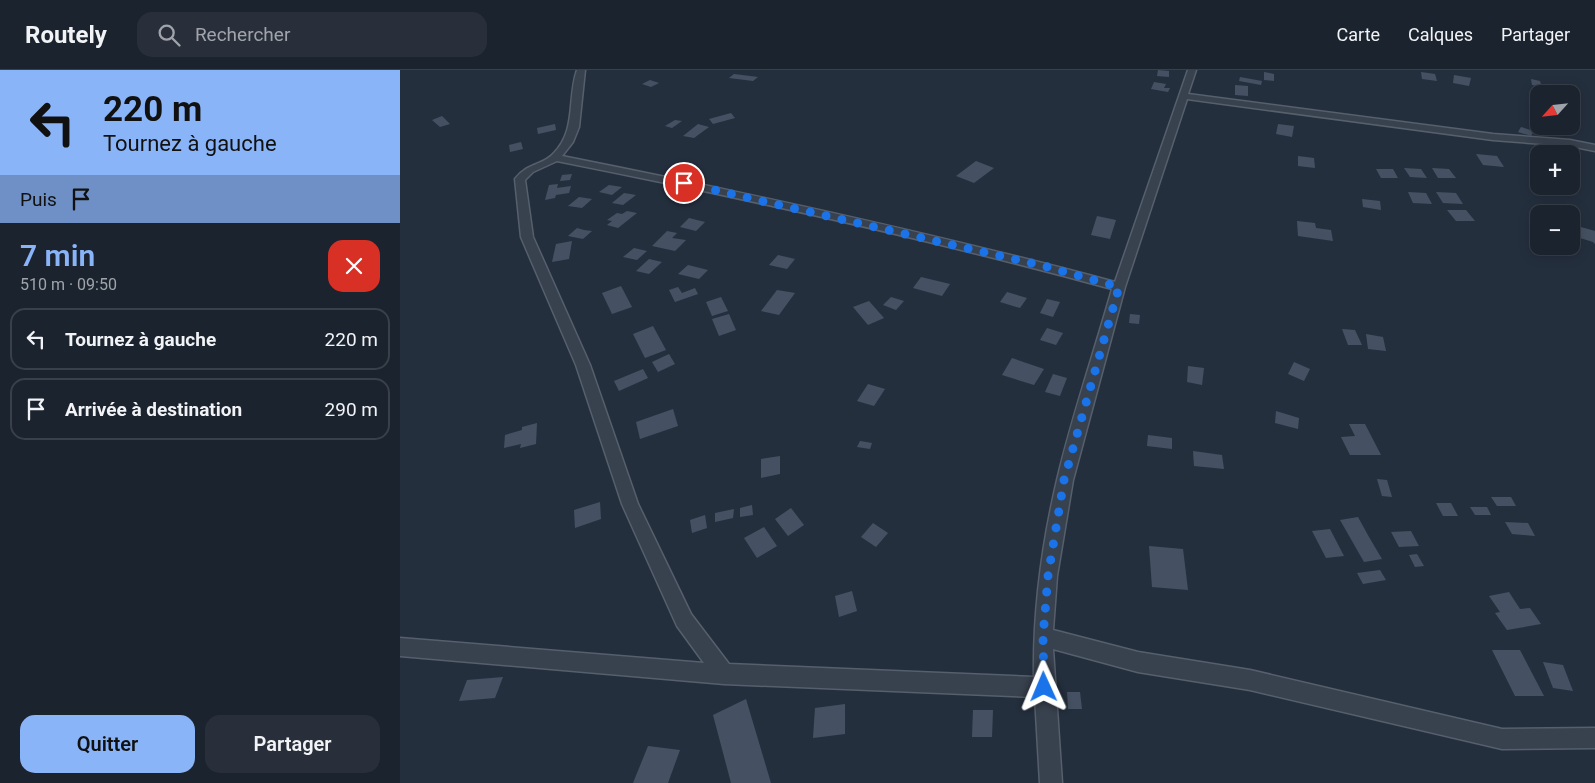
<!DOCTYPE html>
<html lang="fr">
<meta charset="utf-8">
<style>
body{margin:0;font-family:Roboto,sans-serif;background:#282f3a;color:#f1f3f6;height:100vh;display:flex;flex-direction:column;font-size:19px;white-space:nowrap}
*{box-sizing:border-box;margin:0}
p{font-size:16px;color:#a0a4aa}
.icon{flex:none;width:28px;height:28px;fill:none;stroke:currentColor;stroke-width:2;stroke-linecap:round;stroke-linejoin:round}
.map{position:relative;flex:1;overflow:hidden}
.drawer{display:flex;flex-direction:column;background:#1b232e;width:400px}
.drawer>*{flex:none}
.guide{background:#8ab4f8;color:#111;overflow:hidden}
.needle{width:32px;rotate:243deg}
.tools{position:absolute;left:1130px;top:15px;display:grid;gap:10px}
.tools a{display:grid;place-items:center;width:50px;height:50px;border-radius:10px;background:#1b232e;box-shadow:0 2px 12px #0003,0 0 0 1px #39404a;font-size:25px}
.pin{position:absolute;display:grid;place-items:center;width:42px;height:42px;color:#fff;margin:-21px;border:2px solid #fff;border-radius:50%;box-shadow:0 1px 5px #0007}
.me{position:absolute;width:55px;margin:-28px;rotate:359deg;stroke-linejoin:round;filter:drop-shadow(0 0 4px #0008)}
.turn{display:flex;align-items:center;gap:18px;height:105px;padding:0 20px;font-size:22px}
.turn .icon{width:65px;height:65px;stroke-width:2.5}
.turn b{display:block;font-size:35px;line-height:42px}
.then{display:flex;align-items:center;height:48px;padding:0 20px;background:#0003;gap:10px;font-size:19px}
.round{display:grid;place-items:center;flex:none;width:52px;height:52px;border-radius:15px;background:#282f3a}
.overview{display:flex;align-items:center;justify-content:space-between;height:85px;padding:0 20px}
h1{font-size:30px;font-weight:600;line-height:38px;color:#8ab4f8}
.cta{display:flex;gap:10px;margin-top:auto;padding:10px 20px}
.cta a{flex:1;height:58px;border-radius:15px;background:#8ab4f8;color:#111;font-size:20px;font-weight:600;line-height:58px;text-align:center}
.cta a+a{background:#282f3a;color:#f1f3f6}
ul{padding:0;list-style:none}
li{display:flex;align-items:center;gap:15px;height:62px;margin:0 10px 8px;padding:0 10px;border:2px solid #39404a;border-radius:15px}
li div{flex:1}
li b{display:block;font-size:19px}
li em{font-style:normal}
header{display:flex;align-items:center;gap:30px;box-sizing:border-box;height:70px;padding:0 25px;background:#1b232e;border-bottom:1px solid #39404a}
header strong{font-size:24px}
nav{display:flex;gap:28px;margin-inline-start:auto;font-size:18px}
.search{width:350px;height:45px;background:#282f3a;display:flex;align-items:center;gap:12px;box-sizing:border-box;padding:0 18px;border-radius:15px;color:#a0a4aa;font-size:19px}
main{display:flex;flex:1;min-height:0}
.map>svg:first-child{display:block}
.building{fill:#455162}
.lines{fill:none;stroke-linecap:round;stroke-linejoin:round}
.minor-casing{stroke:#565f6c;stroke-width:3}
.minor{fill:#38414e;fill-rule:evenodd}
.route{stroke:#1a73e8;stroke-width:9;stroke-dasharray:0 16.2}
</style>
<header>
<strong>Routely</strong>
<div class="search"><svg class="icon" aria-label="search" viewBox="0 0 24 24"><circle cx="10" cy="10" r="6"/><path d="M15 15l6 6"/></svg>Rechercher</div>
<nav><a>Carte</a><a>Calques</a><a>Partager</a></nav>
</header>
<main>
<section class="drawer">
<div class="guide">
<div class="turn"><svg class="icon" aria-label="left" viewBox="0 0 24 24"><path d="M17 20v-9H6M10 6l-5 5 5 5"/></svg><div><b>220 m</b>Tournez à gauche</div></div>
<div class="then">Puis<svg class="icon" aria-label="arrive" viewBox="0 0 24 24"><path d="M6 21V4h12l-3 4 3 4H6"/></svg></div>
</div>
<div class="overview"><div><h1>7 min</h1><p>510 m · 09:50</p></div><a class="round" style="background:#d93025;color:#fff"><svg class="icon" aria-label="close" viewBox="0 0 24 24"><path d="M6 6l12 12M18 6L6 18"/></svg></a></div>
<ul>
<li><svg class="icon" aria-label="left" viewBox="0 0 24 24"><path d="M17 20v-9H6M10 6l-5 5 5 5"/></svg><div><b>Tournez à gauche</b></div><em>220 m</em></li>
<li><svg class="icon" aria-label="arrive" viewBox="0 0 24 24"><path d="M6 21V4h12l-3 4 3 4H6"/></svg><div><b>Arrivée à destination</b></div><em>290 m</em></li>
</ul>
<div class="cta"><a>Quitter</a><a>Partager</a></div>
</section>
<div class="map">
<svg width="1195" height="713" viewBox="0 0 1195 713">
<rect width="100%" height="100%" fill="#242f3e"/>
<g class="building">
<path d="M758,0L769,1V7L757,6Z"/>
<path d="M864,2L874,4V11L864,10Z"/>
<path d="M1021,2L1035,4L1037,11L1022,9Z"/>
<path d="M334,4L358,7L353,11L329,8Z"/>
<path d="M1054,5L1071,8L1069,16L1053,13Z"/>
<path d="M840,7L862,11L861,15L839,11Z"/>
<path d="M1131,9L1140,11L1142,17L1132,15Z"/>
<path d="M250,10L259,13L251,17L242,14Z"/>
<path d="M754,12L766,14L764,18H770L768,22L751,19Z"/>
<path d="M835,15L848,16V26L835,25Z"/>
<path d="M331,43L335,48L313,54L309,49Z"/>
<path d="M42,46L50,54L40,57L32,50Z"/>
<path d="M275,50L282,51L272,58L265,56Z"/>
<path d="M155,54L156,60L138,64L137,58Z"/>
<path d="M298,54L309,57L294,68L283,66Z"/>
<path d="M878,54L894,56L892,67L876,64Z"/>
<path d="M1121,57L1134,61L1131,66L1118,62Z"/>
<path d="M121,72L123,79L110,82L109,75Z"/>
<path d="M1076,84L1097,86L1104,97L1083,95Z"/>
<path d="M898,86L914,88L915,98L898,96Z"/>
<path d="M576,91L594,98L574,113L556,106Z"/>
<path d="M1004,98L1021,99L1027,108L1010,107Z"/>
<path d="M1032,98L1049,99L1056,108H1038Z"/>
<path d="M976,99H993L998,108H981Z"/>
<path d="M172,104L170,110L160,111L162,105Z"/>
<path d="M158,114L157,118L171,116L169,123L156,125L155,128L145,130L149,115Z"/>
<path d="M209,115L222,117L212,125L199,122Z"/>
<path d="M1008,122L1026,123L1032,134L1013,133Z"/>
<path d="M1036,122L1056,123L1063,134L1043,133Z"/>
<path d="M224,123L236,125L223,135L212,133Z"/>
<path d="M179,127L192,129L182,138L168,136Z"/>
<path d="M962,129L980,131L981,140L963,137Z"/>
<path d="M1047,140H1066L1075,151H1056Z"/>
<path d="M227,141L237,143L218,158L207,155L212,151L207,150L217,143L222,144Z"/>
<path d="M697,146L716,150L710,169L691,165Z"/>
<path d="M289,148L305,152L296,161L280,157Z"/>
<path d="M897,151L915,153L916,158L931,160L933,171L898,166Z"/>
<path d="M1181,157L1195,161V174L1193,172L1180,168Z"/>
<path d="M177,158L184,160L192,161L183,169L168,166Z"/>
<path d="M267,161L277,163L272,168L286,170L275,181L252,176Z"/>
<path d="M172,171L169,189L152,192L156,174Z"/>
<path d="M234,178L247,181L237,190L223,187Z"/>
<path d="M378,185L395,189L387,199L369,195Z"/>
<path d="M249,189L262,192L249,204L236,201Z"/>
<path d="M288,195L308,200L299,209L278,204Z"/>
<path d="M521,207L550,214L542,226L513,218Z"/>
<path d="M221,216L232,237L212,244L202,223Z"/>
<path d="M278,217L282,223L295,218L298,224L275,232L269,220Z"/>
<path d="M377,220L395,223L379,245L361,241Z"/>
<path d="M607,222L627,228L620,238L600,232Z"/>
<path d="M321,227L328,241L312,246L306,232Z"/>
<path d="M491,227L504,231L496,240L483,235Z"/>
<path d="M647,229L660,232L653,247L640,243Z"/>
<path d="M469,231L484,248L468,255L453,237Z"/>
<path d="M329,244L336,260L319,266L312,249Z"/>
<path d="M730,244L740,245L739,254L729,253Z"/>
<path d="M253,256L266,280L245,288L233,264Z"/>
<path d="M647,258L663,263L656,275L640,270Z"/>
<path d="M942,259L955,260L962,275H948Z"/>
<path d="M966,264L983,267L986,281L968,279Z"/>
<path d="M269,284L275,294L258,302L252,292Z"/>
<path d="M612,288L644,299L634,315L602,305Z"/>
<path d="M894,292L910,299L904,311L888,304Z"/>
<path d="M788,296L804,298L802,315L787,312Z"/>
<path d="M243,299L248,308L219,321L214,311Z"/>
<path d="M653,304L667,308L660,326L645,322Z"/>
<path d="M468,314L485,319L474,336L457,331Z"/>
<path d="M273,339L278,356L240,369L236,352Z"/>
<path d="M876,341L899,348L898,359L875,353Z"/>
<path d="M137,353L136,374L120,378L121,374L104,378L105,365L122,360V357Z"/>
<path d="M949,354H965L981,385H950L941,367L955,366Z"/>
<path d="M748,365L772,368V379L747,376Z"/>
<path d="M460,371L472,373L470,379L457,377Z"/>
<path d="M793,381L822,385L824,399L794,396Z"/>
<path d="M380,386V404L361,408V389Z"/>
<path d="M977,409L987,410L992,427L982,426Z"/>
<path d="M1091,427H1111L1116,436H1097Z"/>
<path d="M200,432L201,449L175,458L174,440Z"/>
<path d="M1036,433H1051L1058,446H1043Z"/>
<path d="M352,435L353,445L340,447V438Z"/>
<path d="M1070,437H1087L1091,445H1075Z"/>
<path d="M391,438L404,455L388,466L375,449Z"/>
<path d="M334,439L333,448L315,452V443Z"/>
<path d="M305,445L307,458L292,463L290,450Z"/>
<path d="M958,447L969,467L982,489L964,492L940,450Z"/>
<path d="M1105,452L1128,453L1135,466L1112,464Z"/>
<path d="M473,453L488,463L476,477L461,467Z"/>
<path d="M364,457L377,476L357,488L344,468Z"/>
<path d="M930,459L944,486L926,488L912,461Z"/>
<path d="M1011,461L1019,476L999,477L991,462Z"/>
<path d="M749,476L783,479L788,520L752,517Z"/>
<path d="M1017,484L1024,496L1015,497L1009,485Z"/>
<path d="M980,500L986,510L963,514L957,503Z"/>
<path d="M452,521L457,541L439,547L435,526Z"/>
<path d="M1109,522L1120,539L1130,538L1141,554L1107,560L1095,543L1100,542L1089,526Z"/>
<path d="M1092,580H1120L1144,626H1115Z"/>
<path d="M1143,592L1163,595L1173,621L1153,618Z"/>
<path d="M103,607L95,628L59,631L67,610Z"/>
<path d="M667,622H680L682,639H668Z"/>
<path d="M346,629L371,713H331L313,645Z"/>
<path d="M445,634V664L413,668L415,638Z"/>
<path d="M573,640H593L592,667H572Z"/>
<path d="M248,676L280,680L268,713H233Z"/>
</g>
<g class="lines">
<defs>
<path id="minor" d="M177,0H185L179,57L173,72L162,86C348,123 532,163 715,212L788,0H796L788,24L1093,64L1170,70L1195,75V81L1170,76L1093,70L787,29L725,217L673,410L657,506L653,560L738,582L850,600L1102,659L1195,658V678L1102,679L850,620L738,602L653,579L662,713H640L635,627L324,614L0,586V568L304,593L277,556L222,434L176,295L121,167L115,109C127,93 143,95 153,84C177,61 167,28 177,0ZM157,91C344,128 529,169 712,219C694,283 672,346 657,410C642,474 633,541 634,607L329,594L291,544L238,434L190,295L133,167L125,110L133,102Z"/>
</defs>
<use href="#minor" class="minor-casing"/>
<use href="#minor" class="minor"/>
</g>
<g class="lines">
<path class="route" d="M284,113L644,196L719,217L664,410L648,506L643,567L644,617"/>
</g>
</svg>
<div class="tools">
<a><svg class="needle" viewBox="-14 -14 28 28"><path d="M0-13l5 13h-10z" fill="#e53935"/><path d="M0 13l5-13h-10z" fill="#a0a4aa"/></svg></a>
<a>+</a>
<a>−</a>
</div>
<div class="pin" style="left:284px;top:113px;background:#d93025"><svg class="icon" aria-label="arrive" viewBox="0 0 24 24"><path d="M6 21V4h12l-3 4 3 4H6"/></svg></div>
<svg class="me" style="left:644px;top:617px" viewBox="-20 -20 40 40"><path d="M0-17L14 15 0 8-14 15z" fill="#1a73e8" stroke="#fff" stroke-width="4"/></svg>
</div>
</main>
